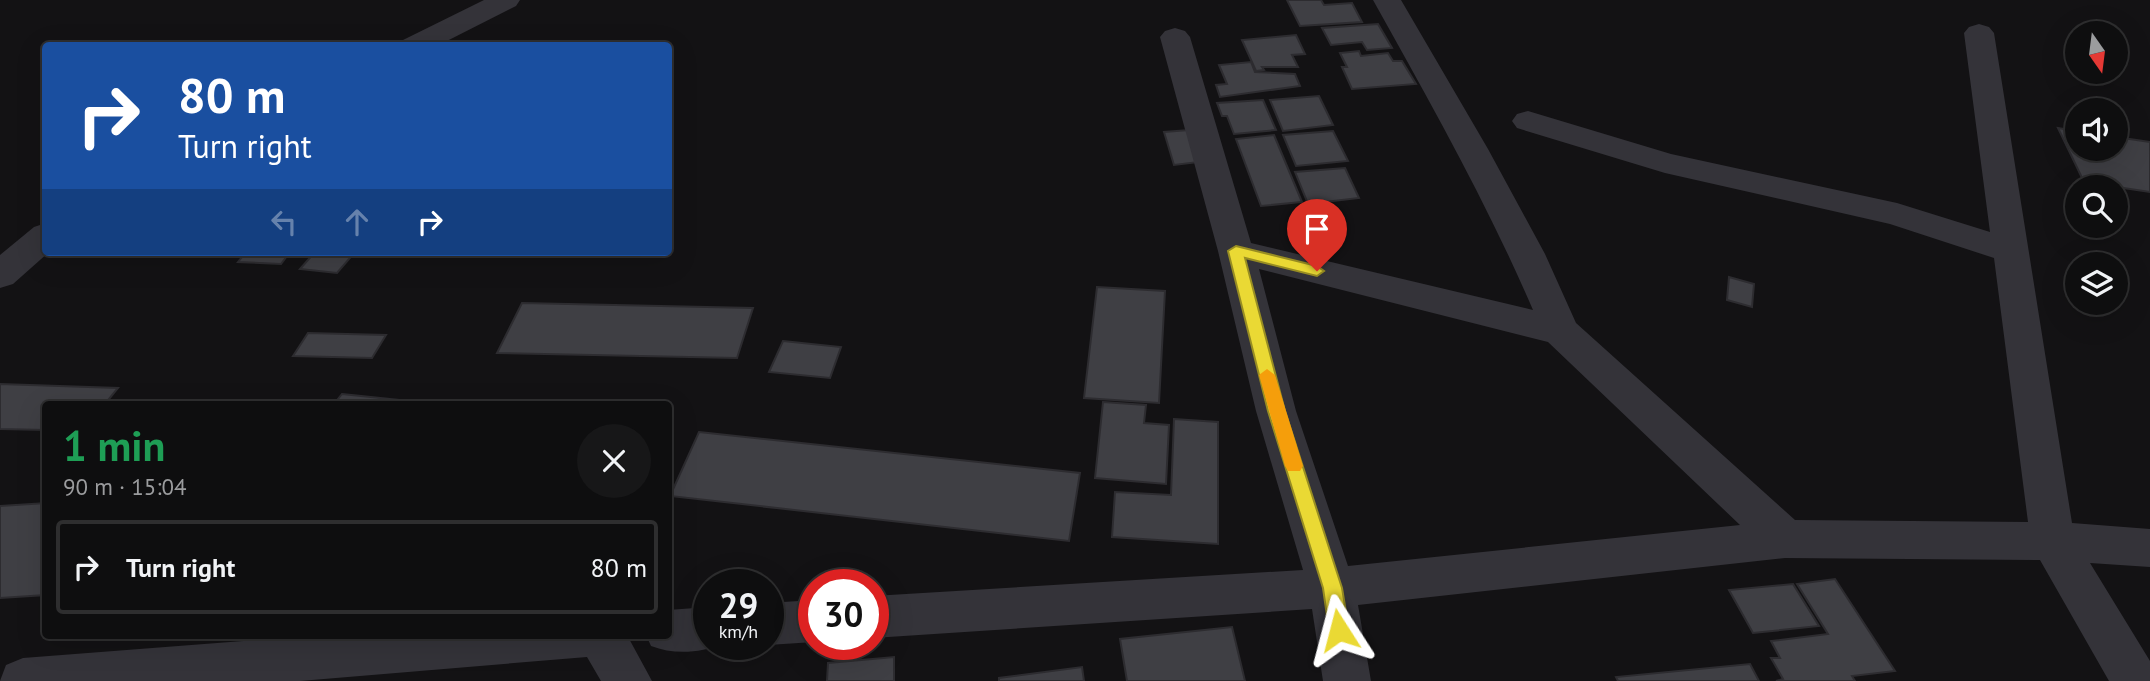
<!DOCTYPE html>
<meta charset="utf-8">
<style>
body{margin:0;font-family:"PT Sans",sans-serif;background:#171718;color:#f1f3f6;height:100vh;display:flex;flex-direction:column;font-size:26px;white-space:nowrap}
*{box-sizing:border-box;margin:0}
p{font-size:23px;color:#9b9c9e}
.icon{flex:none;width:38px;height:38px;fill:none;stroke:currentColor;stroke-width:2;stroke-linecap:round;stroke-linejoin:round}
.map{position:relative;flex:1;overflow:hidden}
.sheet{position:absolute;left:42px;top:401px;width:630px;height:238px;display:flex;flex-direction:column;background:#0e0e0f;border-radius:7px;box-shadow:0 7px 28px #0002,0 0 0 2px #2e2e2f}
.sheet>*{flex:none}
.hud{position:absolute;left:42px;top:42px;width:630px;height:214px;border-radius:7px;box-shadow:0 7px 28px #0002,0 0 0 2px #2e2e2f;background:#1a4fa0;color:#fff;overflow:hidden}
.needle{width:46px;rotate:166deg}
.fabs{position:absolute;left:2065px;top:21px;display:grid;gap:14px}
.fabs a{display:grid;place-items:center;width:63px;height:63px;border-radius:50%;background:#0e0e0f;box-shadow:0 7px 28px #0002,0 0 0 2px #2e2e2f;font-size:35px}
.speed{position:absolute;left:693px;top:569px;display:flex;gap:14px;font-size:35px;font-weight:700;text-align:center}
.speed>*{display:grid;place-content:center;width:91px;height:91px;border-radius:50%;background:#0e0e0f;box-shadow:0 7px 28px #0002,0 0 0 2px #2e2e2f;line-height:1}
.speed small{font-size:18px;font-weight:400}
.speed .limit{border:10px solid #d22;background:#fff;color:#111}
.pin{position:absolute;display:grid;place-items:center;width:60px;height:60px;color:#fff;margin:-72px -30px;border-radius:50% 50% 50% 0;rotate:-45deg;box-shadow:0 0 7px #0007}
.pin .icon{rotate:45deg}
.me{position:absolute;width:77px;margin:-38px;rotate:351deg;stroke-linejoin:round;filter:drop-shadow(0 0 5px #0008)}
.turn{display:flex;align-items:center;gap:24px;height:147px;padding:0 21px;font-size:32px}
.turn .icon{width:91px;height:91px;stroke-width:2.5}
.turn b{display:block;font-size:49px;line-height:60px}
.lanes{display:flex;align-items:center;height:66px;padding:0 21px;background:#0003;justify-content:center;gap:35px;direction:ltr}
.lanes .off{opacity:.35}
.round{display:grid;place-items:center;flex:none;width:74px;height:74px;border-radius:37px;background:#171718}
.head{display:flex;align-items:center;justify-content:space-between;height:119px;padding:0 21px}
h1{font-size:42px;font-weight:700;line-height:52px;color:#1e9e55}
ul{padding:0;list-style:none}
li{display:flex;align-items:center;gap:21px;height:94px;margin:0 14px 10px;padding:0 7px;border:4px solid #2e2e2f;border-radius:7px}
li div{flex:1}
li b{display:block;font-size:26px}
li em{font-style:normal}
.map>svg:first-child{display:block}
.building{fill:#3f3f44;stroke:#2d2c30;stroke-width:2}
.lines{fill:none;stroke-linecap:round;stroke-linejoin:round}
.minor{fill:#343339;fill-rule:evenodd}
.route{fill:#ead934;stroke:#988d22;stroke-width:2}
.slow{fill:#f59e0b}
</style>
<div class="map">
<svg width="2150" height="681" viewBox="0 0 2150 681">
<rect width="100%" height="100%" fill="#131214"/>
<g class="building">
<path d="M1287,0H1321L1324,5L1352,3L1362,22L1300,26Z"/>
<path d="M1378,24L1392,48L1367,50L1362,42L1331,45L1322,28Z"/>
<path d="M1296,35L1305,54L1292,55L1298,67H1262L1264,70L1256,71L1242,40Z"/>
<path d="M1359,51L1361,56L1388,53L1393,61H1402L1416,84L1352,89L1342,67H1347L1340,53Z"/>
<path d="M1251,62L1255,72L1295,74L1300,86L1220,97L1216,85L1227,84L1219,65Z"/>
<path d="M1319,96L1333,125L1283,131L1270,100Z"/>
<path d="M1263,100L1276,130L1234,134L1227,116H1222L1217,103Z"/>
<path d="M2058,128L2077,131V149H2116V137L2150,142V192L2084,182Z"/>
<path d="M1189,130L1199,162L1174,165L1164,132Z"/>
<path d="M1333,131L1348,161L1296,166L1283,135Z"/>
<path d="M1274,135L1302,202L1261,206L1236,139Z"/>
<path d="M1345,168L1359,198L1308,204L1295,172Z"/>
<path d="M246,252H290L281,264L238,262Z"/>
<path d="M315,252H355L337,273L300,269Z"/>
<path d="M1729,277L1754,284L1752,307L1727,300Z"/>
<path d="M1097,287L1165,291L1159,403L1084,398Z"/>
<path d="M522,303L753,308L737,358L497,353Z"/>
<path d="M308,333L386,335L372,358L293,356Z"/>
<path d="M783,341L841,347L830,378L769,372Z"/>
<path d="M0,384L118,388L105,404H46V430L0,429Z"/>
<path d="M342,394L438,404H334Z"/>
<path d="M1103,402L1146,405L1144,423L1169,425L1166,484L1095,478Z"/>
<path d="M1174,419L1218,422V544L1112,537L1115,492L1171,495Z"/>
<path d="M699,432L1080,473L1069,541L670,496Z"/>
<path d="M46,503V595L0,598V506Z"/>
<path d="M1835,579L1895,671L1852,676L1855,681H1776L1783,679L1771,658H1780L1771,641L1828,634L1797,584Z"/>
<path d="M1793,584L1819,626L1753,633L1729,590Z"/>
<path d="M1232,627L1245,681H1127L1120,639Z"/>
<path d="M894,657V681H827L828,663Z"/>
<path d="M1750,664L1759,681H1618L1616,677Z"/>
<path d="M1082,667L1084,681H999V678Z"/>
</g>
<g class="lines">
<g class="minor">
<path d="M484,0H520L516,6L437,46H399L403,40Z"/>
<path d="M1373,0H1401L1488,149L1545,254L1576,323L1795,520L2028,522L1994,258L1890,224L1665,173L1517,128L1512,121L1517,114L1528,111L1671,154L1897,203L1990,232L1964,33L1969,27L1979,24L1989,27L1994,33L2072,523L2150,529V567L2090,563L2150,661V681H2109L2040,560L1785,558L1358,605L1371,681H1323L1312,609L873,638V596L1303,570L1256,411L1218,251L1160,37L1165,31L1175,28L1185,31L1190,37L1251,243L1533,310C1487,203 1430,102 1373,0ZM1259,269L1548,342L1740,525L1348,566L1296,411Z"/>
<path d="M46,223V252H49L13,284L0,288V255L34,227Z"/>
<path d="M814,600V642L768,645L765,644H768V603Z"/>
<path d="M709,607V644H723C700,653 674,655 651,646L646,635H668V610Z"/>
<path d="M320,635H627L652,681H601L587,657L300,681H0L6,665L23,658Z"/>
</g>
</g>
<path class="route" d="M1236,246L1317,266L1324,271L1317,276L1245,258L1285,411L1342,588L1349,630L1346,636L1339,638L1332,636L1329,630L1323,588L1268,411L1228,251Z"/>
<path class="slow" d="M1267,369L1275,375L1303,466L1300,471H1288L1285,466L1259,375Z"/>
</svg>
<div class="fabs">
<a><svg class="needle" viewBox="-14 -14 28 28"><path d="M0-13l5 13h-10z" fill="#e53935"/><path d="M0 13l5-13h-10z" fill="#9b9c9e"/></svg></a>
<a><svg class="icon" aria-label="sound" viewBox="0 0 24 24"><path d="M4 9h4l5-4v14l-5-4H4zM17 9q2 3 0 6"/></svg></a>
<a><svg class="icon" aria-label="search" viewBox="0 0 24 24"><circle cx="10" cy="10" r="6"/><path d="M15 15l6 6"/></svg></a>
<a><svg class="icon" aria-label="layers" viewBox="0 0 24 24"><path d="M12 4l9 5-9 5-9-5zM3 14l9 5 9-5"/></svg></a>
</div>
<div class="speed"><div>29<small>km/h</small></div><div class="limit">30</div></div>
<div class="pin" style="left:1317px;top:271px;background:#d93025"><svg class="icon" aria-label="arrive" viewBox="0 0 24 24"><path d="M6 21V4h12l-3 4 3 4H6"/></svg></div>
<svg class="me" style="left:1339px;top:630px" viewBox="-20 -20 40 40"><path d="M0-17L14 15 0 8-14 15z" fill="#ead934" stroke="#fff" stroke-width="4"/></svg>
<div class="hud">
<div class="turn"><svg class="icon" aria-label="right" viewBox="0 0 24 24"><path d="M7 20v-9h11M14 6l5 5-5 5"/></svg><div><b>80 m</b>Turn right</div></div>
<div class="lanes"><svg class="icon off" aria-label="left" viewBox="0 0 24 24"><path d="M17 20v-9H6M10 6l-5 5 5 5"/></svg><svg class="icon off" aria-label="ahead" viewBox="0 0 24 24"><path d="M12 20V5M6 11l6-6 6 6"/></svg><svg class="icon" aria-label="right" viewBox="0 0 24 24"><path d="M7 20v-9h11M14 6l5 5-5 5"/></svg></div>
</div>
<section class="sheet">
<div class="head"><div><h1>1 min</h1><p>90 m · 15:04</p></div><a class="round"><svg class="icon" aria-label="close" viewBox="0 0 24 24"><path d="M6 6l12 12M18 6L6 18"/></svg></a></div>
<ul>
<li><svg class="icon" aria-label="right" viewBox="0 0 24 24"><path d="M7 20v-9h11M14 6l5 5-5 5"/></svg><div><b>Turn right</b></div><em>80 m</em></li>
</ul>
</section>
</div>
